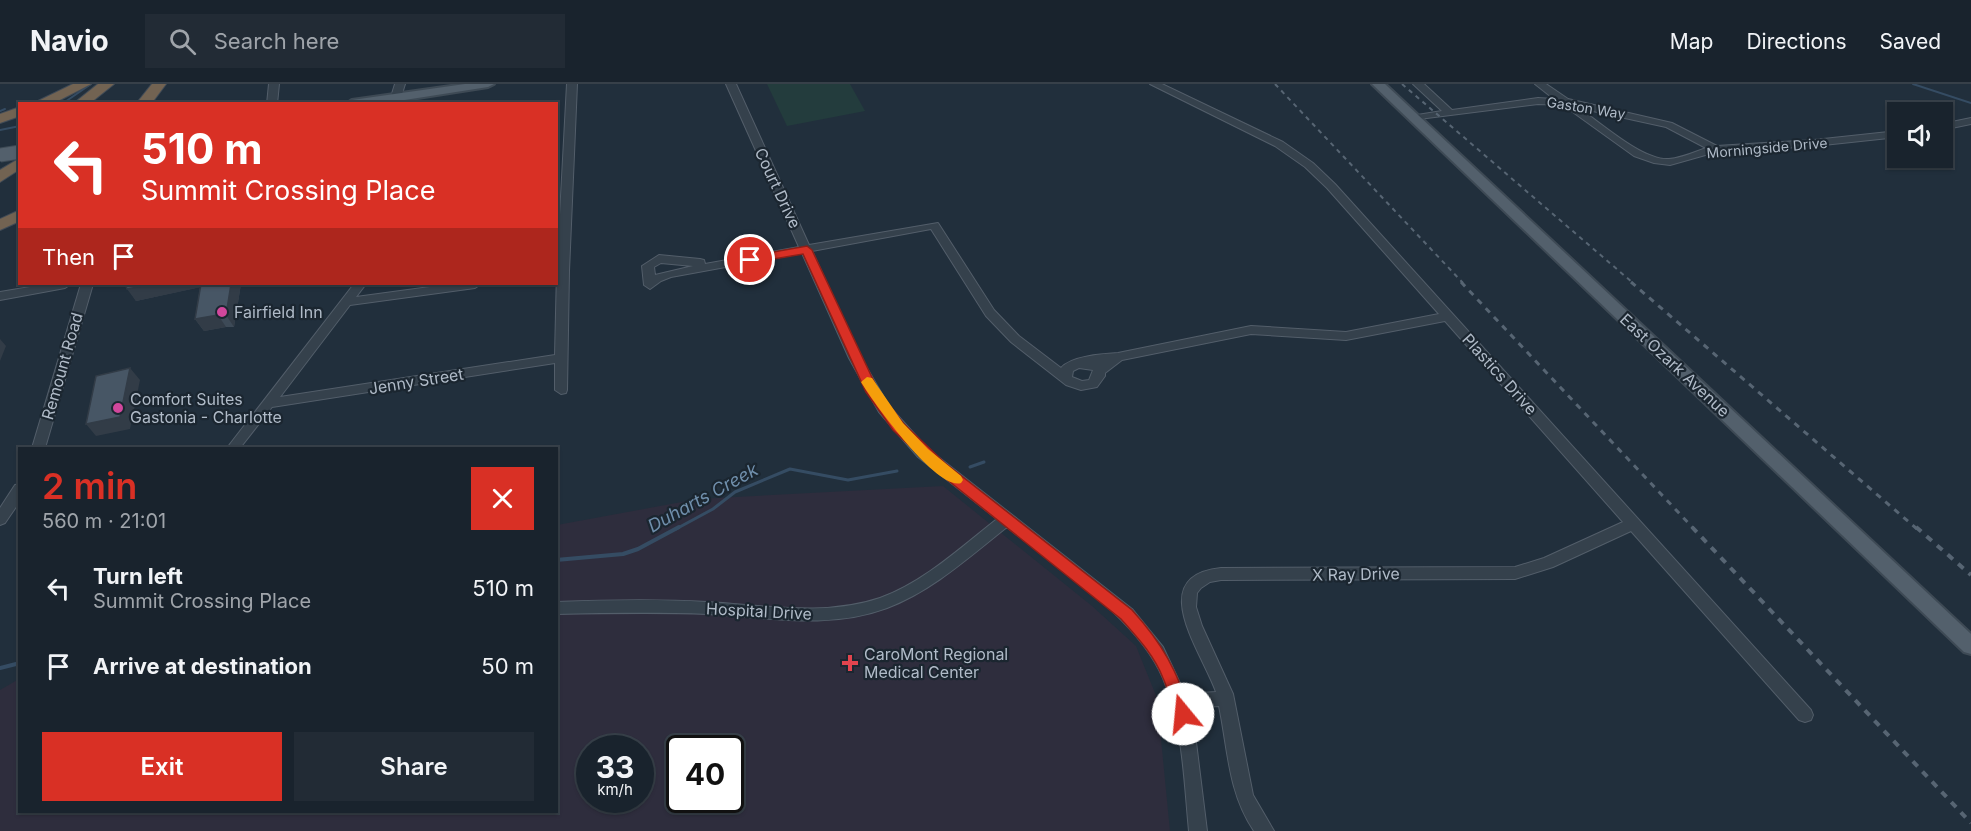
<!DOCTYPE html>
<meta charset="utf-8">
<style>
body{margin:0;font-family:Inter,sans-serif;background:#222b35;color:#f1f3f6;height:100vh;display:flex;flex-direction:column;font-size:22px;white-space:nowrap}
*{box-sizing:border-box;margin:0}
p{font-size:20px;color:#9fa4aa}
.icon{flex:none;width:33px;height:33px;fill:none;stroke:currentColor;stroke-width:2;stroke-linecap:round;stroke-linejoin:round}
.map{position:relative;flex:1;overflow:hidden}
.panel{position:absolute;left:18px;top:363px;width:540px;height:366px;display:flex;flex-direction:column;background:#19232d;border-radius:0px;box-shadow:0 2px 4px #0004,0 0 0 2px #374049}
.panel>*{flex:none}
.hud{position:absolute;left:18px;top:18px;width:540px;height:183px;border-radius:0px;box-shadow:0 2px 4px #0004,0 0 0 2px #374049;background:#d93025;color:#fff;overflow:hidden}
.buttons{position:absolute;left:1887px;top:18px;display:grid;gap:12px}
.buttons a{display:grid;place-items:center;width:66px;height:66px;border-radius:0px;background:#19232d;box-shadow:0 2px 4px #0004,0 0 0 2px #374049;font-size:30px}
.speed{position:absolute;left:576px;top:651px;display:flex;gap:12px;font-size:30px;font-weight:700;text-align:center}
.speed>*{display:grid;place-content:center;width:78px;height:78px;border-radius:50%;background:#19232d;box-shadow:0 2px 4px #0004,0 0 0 2px #374049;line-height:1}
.speed small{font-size:15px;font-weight:400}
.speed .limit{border:3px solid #111;border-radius:9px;background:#fff;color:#111}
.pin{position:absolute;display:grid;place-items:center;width:51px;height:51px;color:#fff;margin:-26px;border:3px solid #fff;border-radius:50%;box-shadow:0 2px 6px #0007}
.me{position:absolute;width:66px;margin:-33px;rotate:343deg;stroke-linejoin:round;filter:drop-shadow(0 0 4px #0008)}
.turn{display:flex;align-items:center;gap:21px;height:126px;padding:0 24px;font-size:27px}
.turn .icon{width:78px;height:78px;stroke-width:2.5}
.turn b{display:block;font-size:42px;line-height:51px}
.then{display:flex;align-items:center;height:57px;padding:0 24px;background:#0003;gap:12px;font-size:22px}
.round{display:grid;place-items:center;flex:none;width:63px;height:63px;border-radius:0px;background:#222b35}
.summary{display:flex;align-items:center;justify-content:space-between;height:102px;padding:0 24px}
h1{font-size:36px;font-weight:600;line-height:45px;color:#d93025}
.action{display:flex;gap:12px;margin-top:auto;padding:12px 24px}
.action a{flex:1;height:69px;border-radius:0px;background:#d93025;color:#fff;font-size:24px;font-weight:600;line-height:69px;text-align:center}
.action a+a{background:#222b35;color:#f1f3f6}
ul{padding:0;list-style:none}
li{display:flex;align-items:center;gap:18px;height:78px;padding:0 24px}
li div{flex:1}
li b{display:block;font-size:22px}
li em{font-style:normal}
header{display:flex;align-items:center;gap:36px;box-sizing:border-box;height:84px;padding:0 30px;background:#19232d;border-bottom:2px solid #374049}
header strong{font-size:28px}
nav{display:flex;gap:33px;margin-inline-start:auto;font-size:21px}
.search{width:420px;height:54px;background:#222b35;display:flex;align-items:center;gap:15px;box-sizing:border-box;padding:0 21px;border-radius:0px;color:#9fa4aa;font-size:22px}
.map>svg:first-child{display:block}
.medical{fill:#2e2d3d;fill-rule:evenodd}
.green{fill:#233c3d}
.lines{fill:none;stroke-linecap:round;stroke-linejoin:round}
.stream-far2{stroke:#354c63;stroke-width:2}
.stream-far1{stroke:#354c63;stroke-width:3}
.stream{stroke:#354c63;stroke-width:4}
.minor-casing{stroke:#535e6a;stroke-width:2}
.major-casing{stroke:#3e4a55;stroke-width:4}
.highway-casing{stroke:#404b57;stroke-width:2}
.minor{fill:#35414c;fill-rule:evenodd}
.major{fill:#53606c;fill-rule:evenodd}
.highway{fill:#726352;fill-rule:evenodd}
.rail-far2{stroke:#576573;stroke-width:2;stroke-dasharray:4.5 4.5;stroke-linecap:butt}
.rail-far1{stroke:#576573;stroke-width:3;stroke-dasharray:6 6;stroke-linecap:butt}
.rail{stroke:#576573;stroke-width:4;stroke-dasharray:7 7;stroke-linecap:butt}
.major-bridge-casing{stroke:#3e4a55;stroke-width:15;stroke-linecap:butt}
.major-bridge{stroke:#53606c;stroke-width:13}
.wall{fill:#3d4a57}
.shaded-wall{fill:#323c47}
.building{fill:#475665;stroke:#323c47;stroke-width:1.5}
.route{fill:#d93025;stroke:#8d1f18;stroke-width:1.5}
.slow{fill:#f59e0b}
.hotel-dot{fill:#d1479c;stroke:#1b2630;stroke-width:2}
.health-dot{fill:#e0444e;stroke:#1b2630;stroke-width:2}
.labels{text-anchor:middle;stroke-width:4.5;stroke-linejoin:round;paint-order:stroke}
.far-street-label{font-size:14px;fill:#b0bbc8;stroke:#1b2630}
.street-label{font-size:16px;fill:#b0bbc8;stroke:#1b2630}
.poi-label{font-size:16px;fill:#b0bbc8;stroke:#1b2630;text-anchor:start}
.water-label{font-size:18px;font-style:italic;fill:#708fac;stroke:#1b2630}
</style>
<header>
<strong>Navio</strong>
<div class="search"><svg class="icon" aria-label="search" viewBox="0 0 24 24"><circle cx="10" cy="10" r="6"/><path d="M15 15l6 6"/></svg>Search here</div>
<nav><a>Map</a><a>Directions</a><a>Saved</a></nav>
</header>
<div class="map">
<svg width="1971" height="747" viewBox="0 0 1971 747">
<rect width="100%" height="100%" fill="#212f3c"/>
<path class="medical" d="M943,402L1092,522L1136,562L1157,614L1170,747H0V606L19,595L20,728H556L557,441L698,415ZM590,664H640V716H590ZM680,664H730V716H680Z"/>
<path class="green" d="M767,0H850L865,27L787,42Z"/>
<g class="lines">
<g class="stream-far2">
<path d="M1913,0L1971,19"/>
<path d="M62,20L91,0"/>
<path d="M0,27L5,25"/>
<path d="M0,46L20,42"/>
</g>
<g class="stream-far1">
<path d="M970,383L984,378"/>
<path d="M676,445L713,425L735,408L790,385L848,396L897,387"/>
</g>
<g class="stream">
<path d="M556,476L623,470L638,465L679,443"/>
<path d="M0,584L20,579"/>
</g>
<defs>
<g id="minor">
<path d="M269,0H279L277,20H267Z"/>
<path d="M395,0H405L401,13L396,16L391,13Z"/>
<path d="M567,0H577L569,187L567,306L566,309L561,310L555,306V279L272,323L240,364H227L354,200H366L356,213L452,200H481L475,204L350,221L280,313L555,271L557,187Z"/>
<path d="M726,0H736L809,161L938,139L994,226L1019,252L1061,284C1071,272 1102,270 1118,269L1251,242L1346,248L1439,230L1327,104L1305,83L1275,62L1150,0H1162L1283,58L1313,79L1335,100L1811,626L1813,631L1811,636L1805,638L1799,636L1631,447L1553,483L1515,495L1221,496L1210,498L1201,504L1197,509L1196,523L1202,542L1233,610L1253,711L1274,747H1254C1228,709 1228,665 1219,622L1189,624L1196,658L1207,747H1189C1184,696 1183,642 1163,594C1137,533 1058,484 1007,443C969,473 932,507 887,524C828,546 767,533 707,530C657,528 606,529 556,530V518C607,516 657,515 707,518C764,521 824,533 880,514C924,498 960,464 997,435L918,373L879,328L849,274L802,169L671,193L661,197L650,205L644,201L642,182L659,171L700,175L704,176L705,180L799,163ZM931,145L986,232L1011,258L1066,301L1081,306L1097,303L1105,292V289L1122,276L1251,250L1346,256L1445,237L1623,438L1544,474L1515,483L1221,484C1144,492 1202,568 1216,608L1185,610L1163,563L1132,525L928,365L889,322L861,274L812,167ZM661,179L693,182L655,191L654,183ZM1079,284L1093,286L1089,296L1082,297L1072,293L1073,287Z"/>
<path d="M1413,0H1424L1452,26L1538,14L1554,15L1535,0H1546L1568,15L1672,39L1717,62L1814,56L1898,47V53L1814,62L1716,68L1670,81L1654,79L1634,72L1563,21L1538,20L1411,36V32L1442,27ZM1579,24L1666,43L1706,64C1695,68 1681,74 1669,75C1643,77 1601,39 1579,24Z"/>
<path d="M1971,34V40L1942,46V40Z"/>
<path d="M48,200H71L65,204L0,216V208Z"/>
<path d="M81,200H93L45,364H32Z"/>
<path d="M20,400V417L5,439L0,441V424L15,401Z"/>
</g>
<g id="major">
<path d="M465,0H494L488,3L379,20H346L352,16Z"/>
<path d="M1372,0H1385L1971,550V570L1964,568Z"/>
</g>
<g id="highway">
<path d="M73,0H91L52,20H32Z"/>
<path d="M98,0H114L89,20H73Z"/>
<path d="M152,0H166L151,20H136Z"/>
<path d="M20,23V32L0,39V30Z"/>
<path d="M20,74V85L0,98V86Z"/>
<path d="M20,126V137L0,146V135Z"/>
</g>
</defs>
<use href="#minor" class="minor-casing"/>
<use href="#major" class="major-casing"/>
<use href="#highway" class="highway-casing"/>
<use href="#minor" class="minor"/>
<use href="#major" class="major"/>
<use href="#highway" class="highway"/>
<g class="rail-far2">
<path d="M1275,0L1463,199"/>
<path d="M1402,0L1633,199"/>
</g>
<g class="rail-far1">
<path d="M1461,198L1694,445"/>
<path d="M1631,198L1917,445"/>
</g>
<g class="rail">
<path d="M1692,443L1971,739"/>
<path d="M1916,443L1971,491"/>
</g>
<defs>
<path id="major-bridge" d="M0,71L20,68"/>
</defs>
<use href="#major-bridge" class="major-bridge-casing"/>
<use href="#major-bridge" class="major-bridge"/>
</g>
<path class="wall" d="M125,200H241L234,243H226L204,247L195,235L200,203L136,217Z"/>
<g class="shaded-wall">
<path d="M153,200H210L211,201L136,217L127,205Z"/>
<path d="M231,200H241L234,243L226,231Z"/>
<path d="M218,231L226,243L204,247L195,235Z"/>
<path d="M0,255L6,262L0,277Z"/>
<path d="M130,284L140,296L130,345L96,352L86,340Z"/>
</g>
<g class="building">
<path d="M125,200H153L127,205Z"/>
<path d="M201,200H231L226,231H218L195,235Z"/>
<path d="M130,284L120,333L86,340L96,292Z"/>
</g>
<path class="route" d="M807,162L812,166L878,306L903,339L945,379L1132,526C1163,560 1177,587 1191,630L1189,635L1183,637L1177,635C1171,622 1169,607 1163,594C1154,571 1137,553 1121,535L935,386L893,346L866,308L803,170L750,179L744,176L750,172Z"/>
<path class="slow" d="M867,293L872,294L903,339L928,365L961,392L963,396L961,399C937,407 873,318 861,298Z"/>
<g class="hotel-dot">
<circle cx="222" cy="228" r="6"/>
<circle cx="118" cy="324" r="6"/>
</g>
<path class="health-dot" d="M847 570h6v6h6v6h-6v6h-6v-6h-6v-6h6z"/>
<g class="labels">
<g class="far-street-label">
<text transform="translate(1586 24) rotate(9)" y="5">Gaston Way</text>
<text transform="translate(1767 64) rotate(-5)" y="5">Morningside Drive</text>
</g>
<g class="street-label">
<text transform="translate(778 104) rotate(65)" y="6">Court Drive</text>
<text transform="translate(1675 281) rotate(43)" y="6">East Ozark Avenue</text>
<text transform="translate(62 282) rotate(-74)" y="6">Remount Road</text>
<text transform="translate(1500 290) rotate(48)" y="6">Plastics Drive</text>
<text transform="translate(416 297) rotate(-9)" y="6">Jenny Street</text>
<text transform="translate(1356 490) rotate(-1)" y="6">X Ray Drive</text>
<text transform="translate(759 527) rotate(3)" y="6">Hospital Drive</text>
</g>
<g class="poi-label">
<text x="234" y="234">Fairfield Inn</text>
<text x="130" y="321">Comfort Suites<tspan x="130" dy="18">Gastonia - Charlotte</tspan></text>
<text x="864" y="576">CaroMont Regional<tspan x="864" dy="18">Medical Center</tspan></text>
</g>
<g class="water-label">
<text transform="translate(703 414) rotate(-29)" y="6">Duharts Creek</text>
</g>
</g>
</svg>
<div class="buttons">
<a><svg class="icon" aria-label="sound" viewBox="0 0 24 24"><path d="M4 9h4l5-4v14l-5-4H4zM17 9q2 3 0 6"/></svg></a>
</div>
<div class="speed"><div>33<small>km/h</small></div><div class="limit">40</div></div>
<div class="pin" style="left:750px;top:176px;background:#d93025"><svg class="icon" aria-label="arrive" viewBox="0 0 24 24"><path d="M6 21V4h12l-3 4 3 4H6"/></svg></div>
<svg class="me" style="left:1183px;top:630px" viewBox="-20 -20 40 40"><circle r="19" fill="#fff"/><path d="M0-13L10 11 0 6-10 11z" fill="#d93025"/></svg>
<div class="hud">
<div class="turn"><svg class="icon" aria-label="left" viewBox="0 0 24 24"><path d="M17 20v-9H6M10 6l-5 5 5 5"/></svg><div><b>510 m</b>Summit Crossing Place</div></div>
<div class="then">Then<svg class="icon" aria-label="arrive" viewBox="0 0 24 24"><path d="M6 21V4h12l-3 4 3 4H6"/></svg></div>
</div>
<section class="panel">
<div class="summary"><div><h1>2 min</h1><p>560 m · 21:01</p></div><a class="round" style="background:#d93025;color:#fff"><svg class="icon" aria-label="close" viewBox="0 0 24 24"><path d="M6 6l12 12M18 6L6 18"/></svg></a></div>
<ul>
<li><svg class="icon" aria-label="left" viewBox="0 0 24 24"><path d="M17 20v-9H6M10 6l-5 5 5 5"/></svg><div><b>Turn left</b><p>Summit Crossing Place</p></div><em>510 m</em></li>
<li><svg class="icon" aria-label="arrive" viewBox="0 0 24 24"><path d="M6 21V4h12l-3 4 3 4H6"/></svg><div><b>Arrive at destination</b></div><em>50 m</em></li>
</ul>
<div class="action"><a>Exit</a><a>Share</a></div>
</section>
</div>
